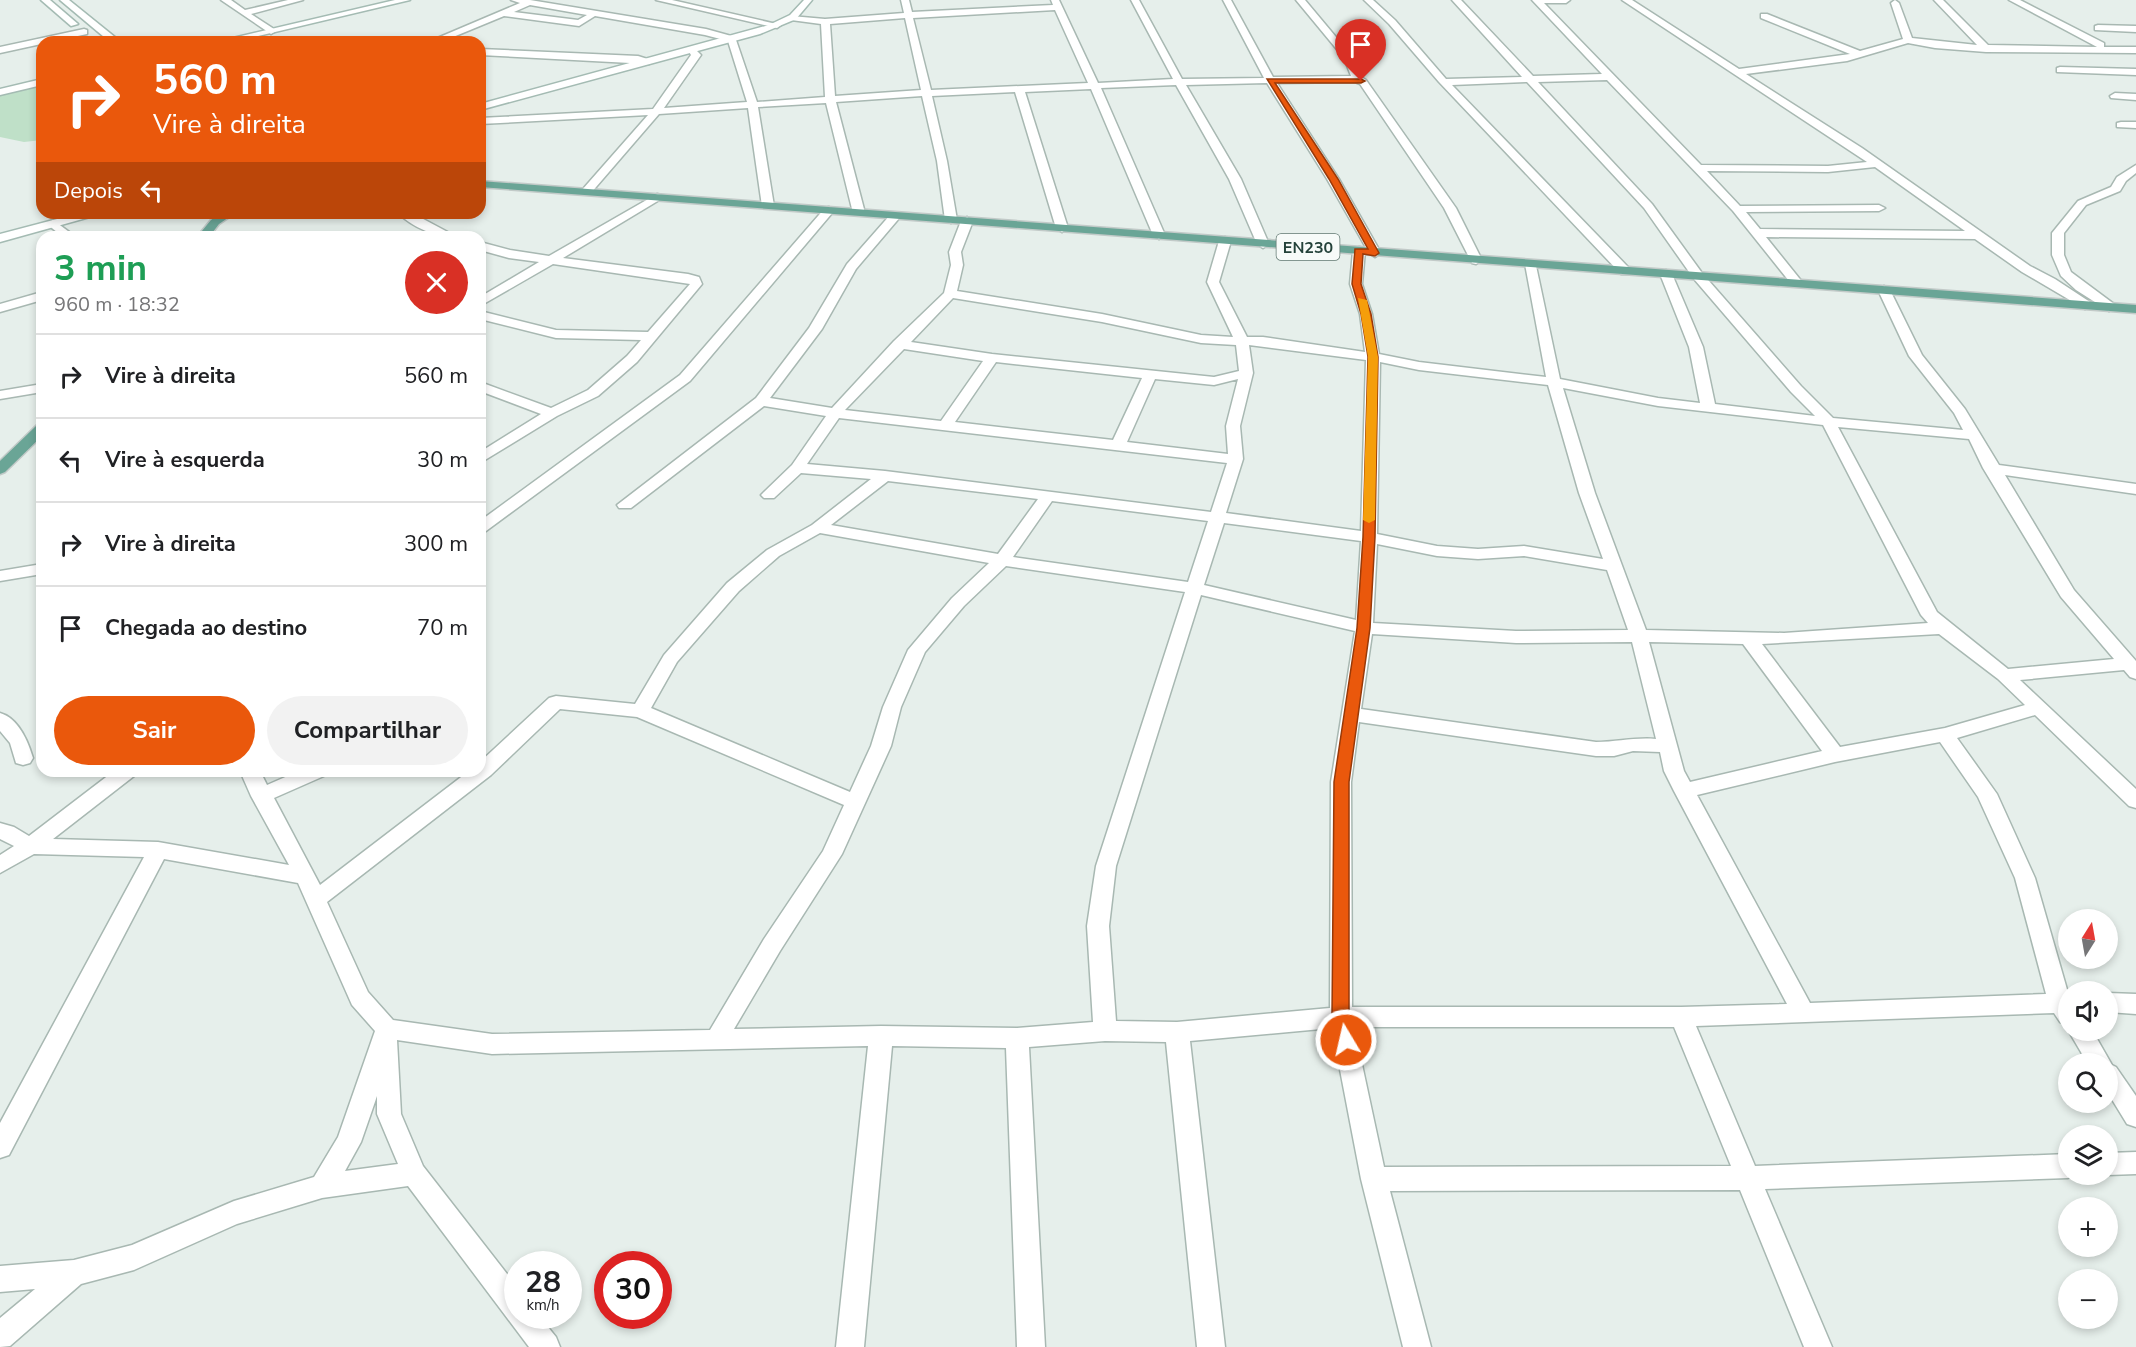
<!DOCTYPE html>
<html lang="pt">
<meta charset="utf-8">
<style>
body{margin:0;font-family:"Nunito Sans",sans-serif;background:#f2f2f2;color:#202124;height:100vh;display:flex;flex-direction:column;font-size:22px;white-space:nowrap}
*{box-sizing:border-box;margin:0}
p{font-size:20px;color:#757577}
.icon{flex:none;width:33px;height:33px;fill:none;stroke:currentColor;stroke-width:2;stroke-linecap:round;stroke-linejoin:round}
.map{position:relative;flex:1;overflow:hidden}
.details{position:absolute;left:36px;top:231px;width:450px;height:546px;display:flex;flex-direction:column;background:#fff;border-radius:18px;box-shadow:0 3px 9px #0003}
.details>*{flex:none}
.guide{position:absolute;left:36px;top:36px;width:450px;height:183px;border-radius:18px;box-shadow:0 3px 9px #0003;background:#ea580c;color:#fff;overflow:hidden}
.needle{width:39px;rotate:11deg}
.fabs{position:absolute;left:2058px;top:909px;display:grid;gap:12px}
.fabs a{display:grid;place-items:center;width:60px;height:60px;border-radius:50%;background:#fff;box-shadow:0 3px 9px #0003;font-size:30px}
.speed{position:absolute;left:504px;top:1251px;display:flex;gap:12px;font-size:30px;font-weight:700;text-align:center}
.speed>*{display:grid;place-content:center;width:78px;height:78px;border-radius:50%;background:#fff;box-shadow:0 3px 9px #0003;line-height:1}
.speed small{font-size:15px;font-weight:400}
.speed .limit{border:9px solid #d22;background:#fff;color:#111}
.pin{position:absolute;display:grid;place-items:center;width:51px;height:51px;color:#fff;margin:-62px -26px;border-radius:50% 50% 50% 0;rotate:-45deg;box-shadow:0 0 6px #0007}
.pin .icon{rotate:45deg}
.me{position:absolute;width:66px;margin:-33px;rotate:351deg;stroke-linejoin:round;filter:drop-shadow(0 0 4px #0008)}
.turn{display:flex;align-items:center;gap:21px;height:126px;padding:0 18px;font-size:27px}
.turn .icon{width:78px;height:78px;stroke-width:2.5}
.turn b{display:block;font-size:42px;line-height:51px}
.then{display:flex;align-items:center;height:57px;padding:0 18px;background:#0003;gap:12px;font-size:22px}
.round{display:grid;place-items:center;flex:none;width:63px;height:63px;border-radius:32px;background:#f2f2f2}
.head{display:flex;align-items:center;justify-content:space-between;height:102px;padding:0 18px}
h1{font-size:36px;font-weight:700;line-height:45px;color:#1e9e55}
.button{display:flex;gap:12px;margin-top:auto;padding:12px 18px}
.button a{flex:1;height:69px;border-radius:36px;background:#ea580c;color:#fff;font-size:24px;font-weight:700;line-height:69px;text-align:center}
.button a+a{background:#f2f2f2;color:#202124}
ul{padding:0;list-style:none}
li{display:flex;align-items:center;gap:18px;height:84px;padding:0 18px;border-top:2px solid #e0e0e0}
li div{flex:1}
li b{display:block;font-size:22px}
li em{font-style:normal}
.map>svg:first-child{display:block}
.green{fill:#bfe0c8}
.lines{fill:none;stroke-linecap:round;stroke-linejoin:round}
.street-casing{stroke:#a8b8b2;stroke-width:3}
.secondary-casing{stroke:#a4bbb3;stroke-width:3}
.primary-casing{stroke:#c2cac8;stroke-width:3}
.street{fill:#fff;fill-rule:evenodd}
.secondary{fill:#fff;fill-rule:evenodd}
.primary{fill:#6aa596;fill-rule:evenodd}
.route{fill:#ea580c;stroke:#983908;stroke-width:1.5}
.slow{fill:#f59e0b}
.labels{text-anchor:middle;stroke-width:4.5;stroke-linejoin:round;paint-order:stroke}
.shield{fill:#f7fbf9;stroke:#637a73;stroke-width:1.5}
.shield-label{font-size:16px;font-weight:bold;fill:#24423a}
</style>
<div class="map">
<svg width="2136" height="1347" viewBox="0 0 2136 1347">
<rect width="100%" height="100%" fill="#e6efeb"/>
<path class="green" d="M42,85V140L24,142L0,137V94Z"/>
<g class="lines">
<defs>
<g id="street">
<path d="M221,0H231L245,10L288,0H303L251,14L274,29L276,31L271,34Z"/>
<path d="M511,0H530L706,29L735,37L757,102L825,97L821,24L791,20V16L825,19L904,13L901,0H909L912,12L1053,5L1051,0H1059L1098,83L1173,79L1131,0H1139L1182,79L1264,78L1223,0H1231L1273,77L1351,76L1344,58L1296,0H1305L1351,55L1361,77L1366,80L1456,208L1482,260L1476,264L1472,263L1444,208L1360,84L1355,82L1277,83L1339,179L1381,253L1375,257L1369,253L1327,179L1267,83L1186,85L1241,179L1269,244L1263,248L1257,244L1229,179L1176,85L1101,88L1165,235L1159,239L1153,235L1091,89L1025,92L1068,228L1062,232L1056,228L1015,92L932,96L947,161L957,220L951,223L945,220L937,161L922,96L836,102L865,213L863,215H855L853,213L826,103L758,107L774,206L772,208H764L762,206L748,108L659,114L590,194H582V190L648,115L480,124V118L653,109L691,55L688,50L693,47L701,55L664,108L747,102L728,41L705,35L595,16L579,26L504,16L441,42H428L520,3ZM530,5L587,15L578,20L514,12ZM1055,10L1088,83L931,90L913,18ZM905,18L921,90L835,96L830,24Z"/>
<path d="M656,0H672L781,25L777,28Z"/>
<path d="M1364,0H1373L1395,20L1446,79L1522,77L1452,0H1461L1533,76L1602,74L1532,0H1570L1566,3H1544L1701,165L1828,166L1867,162L1622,0H1632L1739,69L1850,54L1761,18V14H1767L1860,51L1903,39L1891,3L1895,0L1899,3L1912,38L1977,45L1934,0H1943L1988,45L2097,47L2009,0H2020L2104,43V47H2136V53L1986,52L1935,48L1908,43L1847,61L1746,74L1862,148L2030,266L2055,279L2090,302L2091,305L2085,309L2022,272L1975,239L1766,237L1803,283L1801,286H1793L1733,211L1607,80L1538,82L1652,204L1702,273L1801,386L1833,418L1963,430L1954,413L1909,356L1878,290L1884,286L1890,290L1922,355L1965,409L1999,465L2136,484V494L2005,475L2074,590L2136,661V679L2130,677L2124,670L2020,680L2136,789V808L2129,806L2035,715L1957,738L1997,794L2035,878L2068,993V1024L2060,1022L2054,1013L1696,1026L1755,1166L2068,1154V1174H2076L2068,1178L1765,1189L1832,1347H1804L1740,1190L1390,1191L1431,1347H1403L1361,1179L1332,1028L1190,1041L1225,1347H1197L1166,1042L1105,1041L1029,1047L1045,1347H1017L1006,1048L892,1046L864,1347H836L868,1046L492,1054L397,1040L401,1114L423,1166L518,1288V1316H539L556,1337L560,1347H529L408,1186L322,1198L237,1224L134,1270L81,1284L10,1346L0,1347V1318L35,1289L0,1292V1266L74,1260L132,1245L234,1201L314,1177L338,1137L375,1031L352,1005L298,883L164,859L9,1155L0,1158V1123L144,857L34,854L0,873V855L14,846L0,839V823L14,827L29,836L114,771H137L134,776L53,839L158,842L289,865L251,796L240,771H260L267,785L299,771H327L324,776L274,798L320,885L469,771H480V762L549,698L556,696L635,704L664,655L727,583L767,550L812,525L871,479L801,473L774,498H764L761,495L764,492L792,465L826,416L764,406L631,508H619L617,505L756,398L809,328L847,264L891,214L895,213L901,216L856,269L822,329L770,398L832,408L894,341L944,293L951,265L949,252L961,221L967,217L973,221L961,252L963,265L957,291L1102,314L1201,335L1233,337L1207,282L1219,241L1225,237L1231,241L1219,282L1247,337H1263L1365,352L1360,314L1350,284L1353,251L1359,247L1363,248L1365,251L1362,284L1372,314L1379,354L1419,362L1546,377L1525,264L1527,261H1535L1560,379L1658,398L1700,403L1689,347L1660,274L1666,270L1672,274L1703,347L1715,404L1815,416L1791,392L1694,279L1644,208L1527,82L1452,85L1629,268L1631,271L1629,274H1621L1439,82L1389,24ZM1875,167L1965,231L1760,229L1746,212L1879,211L1885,208L1879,205L1740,206L1707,171L1828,172ZM953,298L1102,322L1201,343L1236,345L1239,371L1214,377L992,354L911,342ZM1249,345L1366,360L1361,531L1226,513L1243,459L1240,426L1253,373ZM904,349L983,361L941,421L845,410ZM996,362L1142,378L1113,440L955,422ZM1380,362L1419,370L1548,385L1579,493L1603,559L1524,546L1478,549L1437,546L1377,534ZM1155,379L1214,385L1238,379L1226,426L1228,454L1127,442ZM1563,388L1658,406L1823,425L1921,615L1928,623L1784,633L1646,630L1595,493ZM839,418L1227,463L1211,512L885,471L807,464ZM1838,427L1969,439L1983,468L2061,597L2114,659L2008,669L1937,612ZM888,481L1038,499L998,554L831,525ZM1052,501L1208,521L1188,582L1013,557ZM1224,523L1361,541L1356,620L1204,585ZM820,533L989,563L952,598L908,650L883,707L871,746L850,792L651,708L677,662L739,591L779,556ZM1377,544L1437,556L1478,559L1524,556L1607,570L1628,630L1516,631L1373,623ZM1006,566L1185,592L1096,866L1087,926L1093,1022L1017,1028L881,1026L734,1029L780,951L842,854L891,746L901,707L925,652L964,606ZM1201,595L1355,631L1331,782L1330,1008L1177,1022L1116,1021L1109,926L1116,866ZM1372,634L1516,643L1632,642L1656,739C1635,737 1617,742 1596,742L1361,709ZM1939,634L1998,679L2025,705L1945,728L1840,747L1762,644ZM1649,642L1743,644L1822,751L1690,782L1684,771ZM560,709L637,717L844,805L823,851L764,939L710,1030L492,1034L393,1020L368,992L327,902L491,775ZM1359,722L1596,756H1614L1633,751L1660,752L1664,771L1674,791L1787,1004L1681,1007H1352L1351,782ZM1940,742L1978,797L2015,878L2046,994L1810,1003L1697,795L1835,762ZM1354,1027H1674L1731,1166L1384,1167ZM377,1096V1114L398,1164L345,1171L361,1142Z"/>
<path d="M2098,25L2136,26V32L2095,30V26Z"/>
<path d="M84,29L87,30V34L0,53V47Z"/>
<path d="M480,49L638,56L654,61L649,64L480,55Z"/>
<path d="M2060,67L2136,69V75L2057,72V68Z"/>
<path d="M2115,93L2136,94V100L2111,98L2110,96Z"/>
<path d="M2121,122H2136V128L2117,127V123Z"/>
<path d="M2136,165V173L2126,181L2120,191L2086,205L2064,233V255L2071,272L2114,304L2115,307L2109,311L2076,290L2061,276L2052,255V233L2078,201L2111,187L2117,177Z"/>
<path d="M657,194L661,195V199L563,258L688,274L699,277L702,284L637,362L598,396L557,416L480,463V452L541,414L480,391V382L551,408L588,390L627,356L641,340L556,338L480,319V311L556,330L648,332L690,284L553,264L480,306V297L539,262L509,258L480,250V242L510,250L549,256Z"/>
<path d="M829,207L835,210L833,212L690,381L486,531L480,533V521L680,375L825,208Z"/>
<path d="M398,213H412L457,237C436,237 413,228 398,213Z"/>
<path d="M53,220L76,237H63L47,224Z"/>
<path d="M42,292V300L0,312V304Z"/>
<path d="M42,384V392L0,399V391Z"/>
<path d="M42,564V574L0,581V571Z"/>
<path d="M0,713C18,718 28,741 33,758L30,763L23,765L16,763L10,743L0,731Z"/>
<path d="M2108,993L2136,994V1014L2108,1012Z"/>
<path d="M2068,1028V1030H2092L2112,1065L2116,1067L2136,1096V1127L2127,1124L2108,1093V1064H2088L2068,1030Z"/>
<path d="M2136,1152V1174L2108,1175L2105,1174H2108V1153Z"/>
</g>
<g id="secondary">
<path d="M41,0H50L78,24L71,26Z"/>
<path d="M60,0H69L121,42H110Z"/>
<path d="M395,0H410L233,42H216Z"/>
<path d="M804,0H812L796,19L760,34L480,110V104L769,25L790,15Z"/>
<path d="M42,79V85L0,95V89Z"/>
<path d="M80,213H99L97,215L0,242V234Z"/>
</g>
<g id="primary">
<path d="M480,181L2136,305V313L480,187Z"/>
<path d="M221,213H235L219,224L209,237H197L211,220Z"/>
<path d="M42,424V436L5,472L0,474V461L37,425Z"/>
</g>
</defs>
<use href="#street" class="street-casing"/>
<use href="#secondary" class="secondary-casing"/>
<use href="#primary" class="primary-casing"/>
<use href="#street" class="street"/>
<use href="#secondary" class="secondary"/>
<use href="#primary" class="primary"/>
</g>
<path class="route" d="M1267,79H1361L1365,81L1361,83H1275L1338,179L1379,253L1375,256L1363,254L1361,284L1371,314L1378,357L1375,537L1370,628L1349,782V1017L1354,1040L1352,1045L1346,1048L1339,1045L1332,1017L1334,782L1357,628L1363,537L1368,357L1361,314L1352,284L1355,249H1368L1329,179Z"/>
<path class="slow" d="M1358,298L1367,300L1378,357L1375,520L1369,523L1363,520L1368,357Z"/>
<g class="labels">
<rect class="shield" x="1276.5" y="234" width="63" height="26" rx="4.5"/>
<g class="shield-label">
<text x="1308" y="253">EN230</text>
</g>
</g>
</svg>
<div class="fabs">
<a><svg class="needle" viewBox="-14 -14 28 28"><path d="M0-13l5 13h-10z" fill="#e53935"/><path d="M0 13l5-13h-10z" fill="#757577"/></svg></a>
<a><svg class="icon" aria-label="sound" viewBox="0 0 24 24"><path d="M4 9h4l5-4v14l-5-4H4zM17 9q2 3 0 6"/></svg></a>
<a><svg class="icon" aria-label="search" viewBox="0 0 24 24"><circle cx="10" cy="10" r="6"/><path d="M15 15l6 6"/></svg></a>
<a><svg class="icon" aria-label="layers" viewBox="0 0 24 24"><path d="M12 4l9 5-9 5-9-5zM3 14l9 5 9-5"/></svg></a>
<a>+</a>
<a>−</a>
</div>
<div class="speed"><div>28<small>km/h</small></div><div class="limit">30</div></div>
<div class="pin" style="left:1361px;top:81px;background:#d93025"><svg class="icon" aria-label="arrive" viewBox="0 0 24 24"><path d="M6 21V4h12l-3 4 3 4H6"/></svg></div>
<svg class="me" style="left:1346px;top:1040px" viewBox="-20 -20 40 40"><circle r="17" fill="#ea580c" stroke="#fff" stroke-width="3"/><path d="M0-11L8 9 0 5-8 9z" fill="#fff"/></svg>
<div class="guide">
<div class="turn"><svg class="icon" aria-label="right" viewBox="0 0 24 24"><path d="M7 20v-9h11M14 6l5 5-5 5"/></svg><div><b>560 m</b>Vire à direita</div></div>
<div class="then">Depois<svg class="icon" aria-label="left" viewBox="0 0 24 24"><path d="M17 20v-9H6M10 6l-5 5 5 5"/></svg></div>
</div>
<section class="details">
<div class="head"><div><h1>3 min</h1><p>960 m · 18:32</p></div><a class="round" style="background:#d93025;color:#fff"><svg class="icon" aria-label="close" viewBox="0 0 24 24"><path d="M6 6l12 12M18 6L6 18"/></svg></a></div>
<ul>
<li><svg class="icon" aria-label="right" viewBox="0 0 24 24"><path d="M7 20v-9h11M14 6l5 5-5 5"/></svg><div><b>Vire à direita</b></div><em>560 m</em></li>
<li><svg class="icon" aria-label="left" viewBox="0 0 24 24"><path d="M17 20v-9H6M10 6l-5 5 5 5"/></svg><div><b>Vire à esquerda</b></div><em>30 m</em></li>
<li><svg class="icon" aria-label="right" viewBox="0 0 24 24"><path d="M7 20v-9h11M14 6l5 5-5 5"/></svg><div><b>Vire à direita</b></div><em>300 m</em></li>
<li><svg class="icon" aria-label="arrive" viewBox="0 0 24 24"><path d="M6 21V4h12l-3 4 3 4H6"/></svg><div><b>Chegada ao destino</b></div><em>70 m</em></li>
</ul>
<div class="button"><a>Sair</a><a>Compartilhar</a></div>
</section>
</div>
